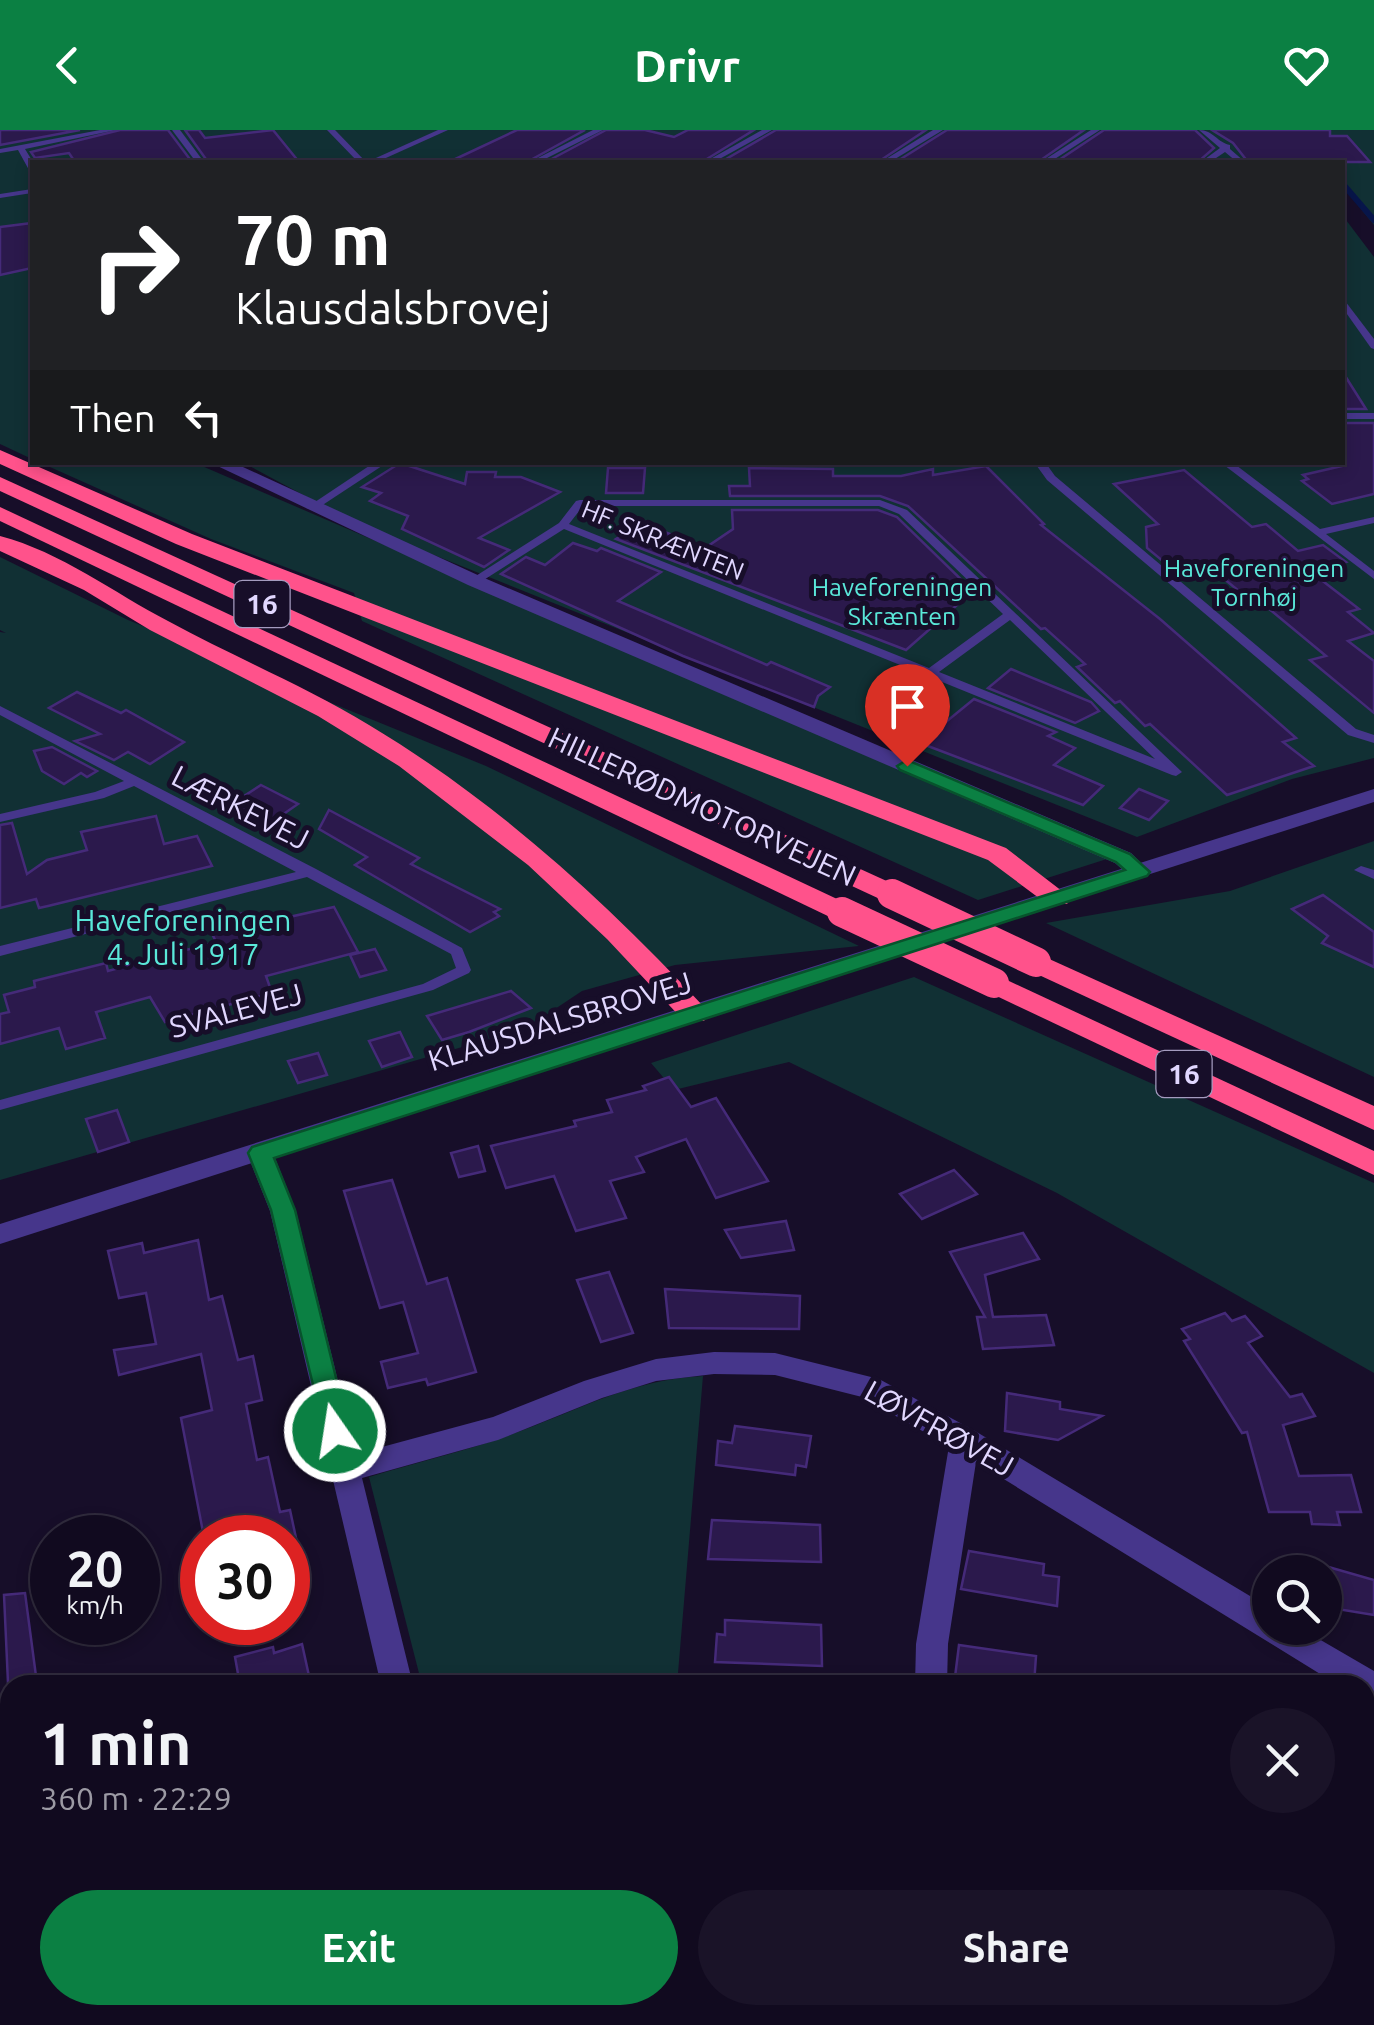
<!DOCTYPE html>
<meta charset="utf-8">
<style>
body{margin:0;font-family:Ubuntu,sans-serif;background:#1a1328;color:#f1f3f6;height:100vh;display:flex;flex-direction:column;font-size:38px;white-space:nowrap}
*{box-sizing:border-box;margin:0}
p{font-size:32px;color:#9c9aa4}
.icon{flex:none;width:55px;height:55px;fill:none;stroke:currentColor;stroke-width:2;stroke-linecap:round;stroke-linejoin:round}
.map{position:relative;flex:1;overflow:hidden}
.drawer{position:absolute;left:0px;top:1545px;width:1375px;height:350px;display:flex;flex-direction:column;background:#110a1f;border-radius:30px 30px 0 0;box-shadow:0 5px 15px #0003,0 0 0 2px #302b3d}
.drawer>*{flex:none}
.banner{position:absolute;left:30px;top:30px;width:1315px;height:305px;border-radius:0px;box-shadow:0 5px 15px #0003,0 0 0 2px #302b3d;background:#202124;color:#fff;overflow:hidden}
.fabs{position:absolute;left:1252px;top:1425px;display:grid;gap:20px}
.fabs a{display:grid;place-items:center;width:90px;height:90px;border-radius:50%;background:#110a1f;box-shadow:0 5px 15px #0003,0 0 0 2px #302b3d;font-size:50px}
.speed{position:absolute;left:30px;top:1385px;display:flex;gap:20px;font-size:50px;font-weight:700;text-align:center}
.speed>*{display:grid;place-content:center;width:130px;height:130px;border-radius:50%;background:#110a1f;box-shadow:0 5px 15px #0003,0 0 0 2px #302b3d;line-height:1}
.speed small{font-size:25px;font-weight:400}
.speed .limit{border:15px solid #d22;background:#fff;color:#111}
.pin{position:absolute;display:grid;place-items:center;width:85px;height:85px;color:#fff;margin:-102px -42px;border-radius:50% 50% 50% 0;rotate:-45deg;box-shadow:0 0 10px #0007}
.pin .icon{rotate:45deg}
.me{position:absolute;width:110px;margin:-55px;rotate:347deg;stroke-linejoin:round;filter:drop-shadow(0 0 8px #0008)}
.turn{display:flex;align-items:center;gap:35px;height:210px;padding:0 40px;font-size:45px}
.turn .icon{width:130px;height:130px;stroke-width:2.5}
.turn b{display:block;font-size:70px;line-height:85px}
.then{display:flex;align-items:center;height:95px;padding:0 40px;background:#0003;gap:20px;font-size:38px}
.round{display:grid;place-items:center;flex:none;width:105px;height:105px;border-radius:52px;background:#1a1328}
.head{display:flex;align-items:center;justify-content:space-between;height:170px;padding:0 40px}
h1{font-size:60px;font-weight:600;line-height:75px}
.primary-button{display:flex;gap:20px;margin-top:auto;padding:20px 40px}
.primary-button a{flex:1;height:115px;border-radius:60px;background:#0b8043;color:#fff;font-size:40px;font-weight:600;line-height:115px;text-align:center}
.primary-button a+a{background:#1a1328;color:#f1f3f6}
header{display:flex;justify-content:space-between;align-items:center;height:130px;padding:0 40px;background:#0b8043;color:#fff;font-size:45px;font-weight:600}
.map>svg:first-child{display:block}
.green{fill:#113034}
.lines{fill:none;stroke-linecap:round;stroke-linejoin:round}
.stream{stroke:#07154a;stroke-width:6}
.building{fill:#2b194c;stroke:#452a79;stroke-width:2.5}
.service{fill:#46368b;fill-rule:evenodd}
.minor{fill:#46368b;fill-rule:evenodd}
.tertiary{fill:#46368b;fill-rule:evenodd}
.motorway{fill:#ff528b;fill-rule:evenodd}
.motorway-bridge{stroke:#ff528b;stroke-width:30}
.route{fill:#0b8043;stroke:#07532c;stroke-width:2.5}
.labels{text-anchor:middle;stroke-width:10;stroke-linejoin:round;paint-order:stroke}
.far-street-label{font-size:25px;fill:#e1d7ff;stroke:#170e29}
.far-park-label{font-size:25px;fill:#5ae8d9;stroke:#170e29}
.shield{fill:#170e29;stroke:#a49bbf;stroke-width:2.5}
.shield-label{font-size:28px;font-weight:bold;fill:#e1d7ff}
.street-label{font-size:30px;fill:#e1d7ff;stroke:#170e29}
.park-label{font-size:30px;fill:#5ae8d9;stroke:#170e29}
</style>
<header><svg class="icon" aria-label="back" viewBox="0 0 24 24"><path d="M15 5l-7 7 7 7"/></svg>Drivr<svg class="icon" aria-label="heart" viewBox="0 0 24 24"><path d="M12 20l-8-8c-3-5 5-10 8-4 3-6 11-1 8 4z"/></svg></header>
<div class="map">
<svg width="1374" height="1895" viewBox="0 0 1374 1895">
<rect width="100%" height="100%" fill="#170e29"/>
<g class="green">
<path d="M0,0H1263L1296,32H32V329L0,314Z"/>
<path d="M1288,0H1374V95L1343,57L1342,32H1322Z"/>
<path d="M1343,86L1374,127V628L1292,649L1137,707L359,395L244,333L1342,332Z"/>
<path d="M41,333H195L1110,728L978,770L362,491L354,463L211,409Z"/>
<path d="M0,427L128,490L486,636L859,816L675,835L582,861L525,899L0,1050V502L6,503L0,500Z"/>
<path d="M1374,711V947L1046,793L1230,761Z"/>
<path d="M914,847L1374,1053V1243L1057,1063L789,932L674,960L651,933Z"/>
<path d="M703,1246L677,1555H422L369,1347C418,1332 470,1320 518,1302C583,1278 631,1250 703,1246Z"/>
<path d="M506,1885H918L921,1895H509Z"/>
</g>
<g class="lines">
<path class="stream" d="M1342,53L1374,90"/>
</g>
<g class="building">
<path d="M0,0H80L0,15Z"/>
<path d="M120,0H168L192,32H75L69,23L35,28L31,22Z"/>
<path d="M185,0H199L205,8L273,0L299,32H208Z"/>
<path d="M517,0H585L527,32H449Z"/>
<path d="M606,0H645L674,7L688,0H754L702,32H546Z"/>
<path d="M776,0H926L878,32H721Z"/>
<path d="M947,0H1084L1038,32H896Z"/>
<path d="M1104,0H1195L1214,18L1198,32H1056Z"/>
<path d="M1212,0H1330V6H1347L1370,32H1248L1233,13Z"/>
<path d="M32,93V138L0,145V97Z"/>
<path d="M1342,241L1366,279H1342Z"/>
<path d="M1342,293H1374V364L1332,374L1302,351L1308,349L1303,345L1342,336Z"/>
<path d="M400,333L465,354L467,342H496L495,347H521L560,362L479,408L509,420L484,437L402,399L408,386L370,371L381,363L362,357Z"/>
<path d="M986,336L1044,394L1041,395L1160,489L1296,608L1283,612L1314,636L1227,665L1150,594L1145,596L1120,571L1115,573L1077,537L1085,534L1045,498L1041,499L908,376L880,366H730L729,356H750L749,338L833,339V346H901L933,339V345Z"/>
<path d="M608,338H645L643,363H606Z"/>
<path d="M1184,340L1252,397L1266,394L1298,421L1323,415L1346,432L1311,442L1359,479L1348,482L1374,503L1348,511L1374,531V583L1310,530L1326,526L1251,464L1245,466L1206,434L1176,442L1147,418L1146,397L1158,394L1114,354Z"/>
<path d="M732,380H878L897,387L973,461L906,520L616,409L642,393L705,418L733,399Z"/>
<path d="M573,413L597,421L601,418L661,442L618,471L767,535L771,532L830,557L818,566L814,577L683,526L501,444L526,427L545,435Z"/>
<path d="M1011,539L1091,572L1099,581L1075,593L988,558Z"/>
<path d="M77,562L121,583L126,580L184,612L150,634L128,622L114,630L75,611L100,604L49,578Z"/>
<path d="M974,569L1056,602L1048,606L1075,618L1054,635L1103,656L1083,675L920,613Z"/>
<path d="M52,617L97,641L87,647L81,643L64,654L42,641L34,621Z"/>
<path d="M261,655L298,674L269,694L232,674Z"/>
<path d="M1139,659L1168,671L1149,690L1120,678Z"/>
<path d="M329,680L419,728L411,734L500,779L494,782L499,786L470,802L355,735L367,727L319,699Z"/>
<path d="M156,686L164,714L197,706L212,736L48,776L39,778L36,769L0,778V695L12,693L27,744L47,730L87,720L81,702Z"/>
<path d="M1323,765L1374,802V837L1322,813L1328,806L1292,779Z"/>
<path d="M334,777L358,822L266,846L272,863L165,892L150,867L96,882L105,908L66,919L59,898L0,914V884L9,882L4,865L35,857L34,851L106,833L108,841L216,812L207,793L243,783L249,796Z"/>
<path d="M375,819L386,840L360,847L350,825Z"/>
<path d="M511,861L531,878L469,902L442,910L427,886Z"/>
<path d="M400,902L412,927L382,937L369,911Z"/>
<path d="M318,923L327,945L298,953L288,931Z"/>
<path d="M669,947L691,977L716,968L768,1051L716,1068L686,1009L636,1027L644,1042L610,1051L626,1088L576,1101L554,1046L506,1058L491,1016L576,996L574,991L612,982L607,970L646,960L643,956Z"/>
<path d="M117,980L129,1012L98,1022L86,989Z"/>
<path d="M478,1016L485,1041L459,1047L451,1023Z"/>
<path d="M954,1040L977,1064L922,1089L900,1064Z"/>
<path d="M392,1050L427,1154L447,1148L476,1242L428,1255L426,1249L388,1258L381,1232L418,1223L403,1172L380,1178L344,1061Z"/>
<path d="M786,1091L794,1120L741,1128L725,1100Z"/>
<path d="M1023,1103L1039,1129L985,1145L993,1187L1046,1185L1054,1215L983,1219L977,1187H985L950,1122Z"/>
<path d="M198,1110L209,1170L222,1166L238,1230L253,1226L262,1270L246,1274L257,1330L268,1327L280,1382L290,1380L296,1408H217L216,1400L255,1387L203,1402L181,1288L212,1280L201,1224L119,1245L114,1220L156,1214L146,1163L119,1168L108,1121L142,1113L144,1123Z"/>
<path d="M609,1142L633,1203L601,1212L577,1150Z"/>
<path d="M665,1159L800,1166L799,1199L669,1198Z"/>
<path d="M1225,1183L1232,1191L1245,1186L1262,1206L1248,1213L1290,1267L1302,1264L1315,1286L1283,1295L1299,1346L1351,1345L1361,1382H1337L1340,1395L1312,1394L1310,1382H1269L1247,1302L1242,1303L1184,1211L1190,1209L1182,1199Z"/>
<path d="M1007,1263L1060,1272V1279L1102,1286L1058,1310L1005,1301Z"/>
<path d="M735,1296L811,1306L806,1337L796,1335L795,1345L716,1335L718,1311L732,1313Z"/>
<path d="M712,1390L820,1395L821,1432L708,1429Z"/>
<path d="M969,1421L1044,1434L1043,1445L1059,1447L1057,1476L961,1459Z"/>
<path d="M1325,1436L1374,1450V1485L1325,1477Z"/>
<path d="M25,1463L36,1546L8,1553L4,1465Z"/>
<path d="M725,1490L821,1495L822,1536L715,1532L717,1504L725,1505Z"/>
<path d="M302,1514L311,1555H240L235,1527L273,1517L274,1523Z"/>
<path d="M959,1515L1036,1526L1034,1555H954Z"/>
</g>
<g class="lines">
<g class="service">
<path d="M100,0H116L25,19L33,32L32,40H29L18,20L0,23V19Z"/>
<path d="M172,0H180L204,32H196Z"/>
<path d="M327,0H335L366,32H358Z"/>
<path d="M438,0H448L377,32H367Z"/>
<path d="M593,0H603L539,32H530Z"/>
<path d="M762,0H772L714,32H705Z"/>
<path d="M933,0H943L890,32H881Z"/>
<path d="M1091,0H1100L1050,32H1041Z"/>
<path d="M1199,0C1213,0 1218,13 1230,15V19L1245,32H1237L1225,22L1210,32H1201L1220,18Z"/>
<path d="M32,59V63L0,68V64Z"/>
<path d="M1342,167L1374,209V219L1371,218L1342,177Z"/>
<rect x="1342" y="283" width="32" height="6"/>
<path d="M375,332H388L315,380L306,378Z"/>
<path d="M1034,332H1045L1055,346L1356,599L1374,605V613L1348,605L1047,350Z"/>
<path d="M1220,332H1232L1320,399L1374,387V393L1326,404L1374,441V449Z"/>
<path d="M580,370H880L907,380L1182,642L1176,646L1172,645L564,399L479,453H471V449L559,393L576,371ZM583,376H879L899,384L1003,484L929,538L569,394ZM1010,490L1155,629L939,542Z"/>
<path d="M0,576L316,739L462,818L471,840L469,843L433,860L0,980V970L423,854L456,838L451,824L307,747L0,826V816L296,742L134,656L104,668L0,692V684L95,662L124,651L0,585Z"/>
<path d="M1361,736L1374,740V749L1354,740Z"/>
</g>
<g class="minor">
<path d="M209,332H232L482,447L1131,723L1150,742L1147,747H1131L1115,733L468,455Z"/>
<path d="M260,1014L269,1016L273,1023L296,1081L356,1324L493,1287L584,1251L656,1229L714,1222L775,1223L879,1249L975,1301L1270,1478V1498H1300L1374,1541V1574L1365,1571V1555H1338L976,1332L948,1514L947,1555H915L916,1514L949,1316L862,1267L775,1245L714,1244L656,1251L602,1268L498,1310L362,1348L413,1555H381L270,1081L247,1023L251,1016Z"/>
<path d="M460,1885H498L500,1895H462Z"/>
<path d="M936,1885H974L977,1895H939Z"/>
</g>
<path class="tertiary" d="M1374,659V672L0,1114V1094Z"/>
<g class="motorway">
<path d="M0,320L192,404L1006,718L1071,768L1067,774H1047L988,730L176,414L0,334Z"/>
<path d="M0,347L902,758L906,764L902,770H882L0,361Z"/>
<path d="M0,377L852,776L856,782L852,788H832L0,391Z"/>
<path d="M0,406C61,422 114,463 168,491C234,527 305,556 369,595C496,671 604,770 704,877L709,884L704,891H684L607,809L528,735L399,636L318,586L150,500L84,460L0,421Z"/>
<path d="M1036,823L1374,976V1000L1026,839L1022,832L1026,825Z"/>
<path d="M994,844L1374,1021V1045L984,860L980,853L984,846Z"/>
</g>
<g class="motorway-bridge">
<path d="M892,764L1036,832"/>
<path d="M842,782L994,853"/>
</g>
</g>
<path class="route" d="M907,630L1130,724L1150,742L1147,746L274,1028L295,1080L349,1301L345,1309L335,1312L326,1309L271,1080L248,1023L252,1017L1125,740L1116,732L900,640L897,636Z"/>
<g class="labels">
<g class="far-street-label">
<text transform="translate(663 410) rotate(22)" y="9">HF. SKRÆNTEN</text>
</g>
<g class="far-park-label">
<text x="1254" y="447">Haveforeningen<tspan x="1254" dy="29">Tornhøj</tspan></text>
<text x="902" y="466">Haveforeningen<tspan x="902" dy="29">Skrænten</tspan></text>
</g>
<g class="shield">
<rect x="234.5" y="451" width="55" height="46" rx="8"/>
<rect x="1156.5" y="921" width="55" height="46" rx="8"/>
</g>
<g class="shield-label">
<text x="262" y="484">16</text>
<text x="1184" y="954">16</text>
</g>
<g class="street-label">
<text transform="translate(702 677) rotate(25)" y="10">HILLERØDMOTORVEJEN</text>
<text transform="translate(240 678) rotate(27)" y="10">LÆRKEVEJ</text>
<text transform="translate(236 881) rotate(-15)" y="10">SVALEVEJ</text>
<text transform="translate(560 892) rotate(-17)" y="10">KLAUSDALSBROVEJ</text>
<text transform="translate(939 1299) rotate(29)" y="10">LØVFRØVEJ</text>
</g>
<g class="park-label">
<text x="183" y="801">Haveforeningen<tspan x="183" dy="34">4. Juli 1917</tspan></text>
</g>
</g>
</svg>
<div class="fabs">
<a><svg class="icon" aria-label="search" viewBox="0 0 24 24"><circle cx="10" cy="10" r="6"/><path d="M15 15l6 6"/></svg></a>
</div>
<div class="speed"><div>20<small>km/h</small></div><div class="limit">30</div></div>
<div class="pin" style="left:907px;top:636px;background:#d93025"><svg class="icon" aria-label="arrive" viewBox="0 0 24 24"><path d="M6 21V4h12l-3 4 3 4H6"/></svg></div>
<svg class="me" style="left:335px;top:1301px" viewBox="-20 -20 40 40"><circle r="17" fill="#0b8043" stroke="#fff" stroke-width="3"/><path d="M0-11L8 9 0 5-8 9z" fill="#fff"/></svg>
<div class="banner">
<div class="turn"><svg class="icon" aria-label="right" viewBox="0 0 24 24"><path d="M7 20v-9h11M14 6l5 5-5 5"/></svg><div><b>70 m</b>Klausdalsbrovej</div></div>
<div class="then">Then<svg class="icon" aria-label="left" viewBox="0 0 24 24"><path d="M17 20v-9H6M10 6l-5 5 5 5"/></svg></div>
</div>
<section class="drawer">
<div class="head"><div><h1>1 min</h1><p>360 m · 22:29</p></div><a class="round"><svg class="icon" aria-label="close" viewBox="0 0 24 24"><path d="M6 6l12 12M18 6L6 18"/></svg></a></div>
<div class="primary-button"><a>Exit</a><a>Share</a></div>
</section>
</div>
